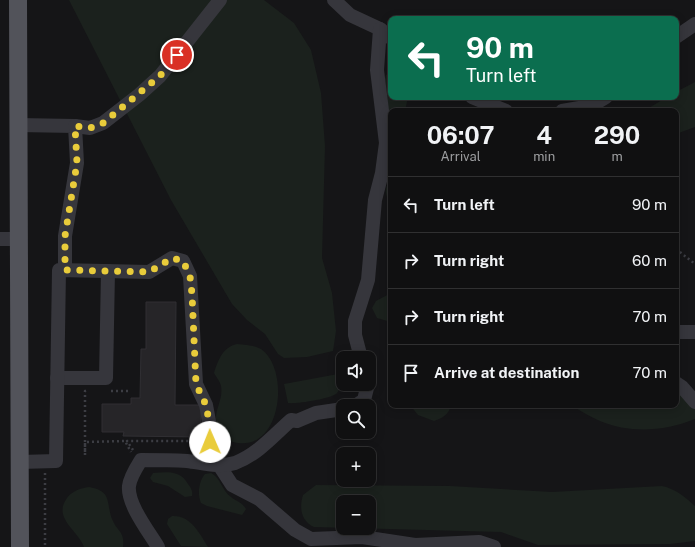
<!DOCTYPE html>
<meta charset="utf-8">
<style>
body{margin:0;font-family:"Public Sans",sans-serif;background:#19191a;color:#f1f3f6;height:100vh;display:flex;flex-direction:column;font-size:15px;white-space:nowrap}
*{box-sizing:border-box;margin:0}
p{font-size:13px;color:#9c9d9f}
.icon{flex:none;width:22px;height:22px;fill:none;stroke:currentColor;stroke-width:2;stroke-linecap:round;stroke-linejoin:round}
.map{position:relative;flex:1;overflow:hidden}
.panel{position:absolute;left:388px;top:108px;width:291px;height:300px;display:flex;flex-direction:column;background:#101011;border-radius:8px;box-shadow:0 2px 10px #0003,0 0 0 1px #303031}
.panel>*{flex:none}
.hud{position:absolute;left:388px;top:16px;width:291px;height:84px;border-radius:8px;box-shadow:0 2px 10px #0003,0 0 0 1px #303031;background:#0b6e4f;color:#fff;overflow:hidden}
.controls{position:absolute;left:336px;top:351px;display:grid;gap:8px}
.controls a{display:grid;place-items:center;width:40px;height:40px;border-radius:8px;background:#101011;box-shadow:0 2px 10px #0003,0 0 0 1px #303031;font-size:20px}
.pin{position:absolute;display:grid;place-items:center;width:34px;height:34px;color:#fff;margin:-17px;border:2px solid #fff;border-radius:50%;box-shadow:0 1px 4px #0007}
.me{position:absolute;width:44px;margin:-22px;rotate:359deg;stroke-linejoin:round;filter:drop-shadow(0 0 3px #0008)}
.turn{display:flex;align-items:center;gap:14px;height:84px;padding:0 12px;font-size:18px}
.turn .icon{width:52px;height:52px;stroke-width:2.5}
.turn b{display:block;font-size:28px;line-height:34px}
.eta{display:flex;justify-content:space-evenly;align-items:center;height:68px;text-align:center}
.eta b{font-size:24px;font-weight:700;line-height:28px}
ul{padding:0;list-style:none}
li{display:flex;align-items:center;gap:12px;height:56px;padding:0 12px;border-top:1px solid #303031}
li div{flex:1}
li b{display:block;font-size:15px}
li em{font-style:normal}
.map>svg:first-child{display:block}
.green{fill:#1b211d;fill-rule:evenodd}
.building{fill:#262528;stroke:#302f33}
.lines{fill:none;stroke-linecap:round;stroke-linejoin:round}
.path{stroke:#3c3d43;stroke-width:2.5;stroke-dasharray:2 3;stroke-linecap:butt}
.minor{stroke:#36363c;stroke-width:14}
.major{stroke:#52535a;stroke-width:18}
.route{stroke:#e9cc3b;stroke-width:7;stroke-dasharray:0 12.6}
</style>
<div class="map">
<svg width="695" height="547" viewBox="0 0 695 547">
<rect width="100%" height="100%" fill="#151517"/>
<g class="green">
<path d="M69,0H264L294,23L311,50L321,93L325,146L322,258L332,293L336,331L333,351L307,357L284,358L278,354L265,334L247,320L232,304L171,200Z"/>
<path d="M391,72V97H408L405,111H391V119L389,118L385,79L386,75Z"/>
<path d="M695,82V127L676,134V111H644L667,97H676V92Z"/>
<path d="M391,182V199L387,197C385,191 385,185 391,182Z"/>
<path d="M391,293V322L377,318L372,308L376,301Z"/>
<path d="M237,344C245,345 254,345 261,349C290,369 282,449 238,443C231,442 225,440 220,433C209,414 224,403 221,386C220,381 216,377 214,373C218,360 223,347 237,344Z"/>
<path d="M338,374L340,375C340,381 342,387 337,393C331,399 297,404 288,403L284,384Z"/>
<path d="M676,388L695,406V419C665,431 631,434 600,421C590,417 580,410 570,405H676Z"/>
<path d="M410,405H451C449,414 443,418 434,421L418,415Z"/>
<path d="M153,473C168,472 180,470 188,484C191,488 193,491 192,496L185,497L168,486L153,482L150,478Z"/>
<path d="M211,473C221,478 222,491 231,497C236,501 243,503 246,509L242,515L207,506L201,503C197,494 199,481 205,474Z"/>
<path d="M316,485L450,486L552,492L662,486C676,489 685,497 695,506V541L670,544L538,545L501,532L314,527C301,521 299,508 303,495ZM343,502H369V528H343Z"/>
<path d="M89,487C113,491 106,504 112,519C117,532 125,531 123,547H84C79,531 52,518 67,498C72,491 81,488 89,487Z"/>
<path d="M172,516C191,515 200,534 208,547L181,546L167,524L168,519Z"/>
</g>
<path class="building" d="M146,302H176L175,405H201V437L123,436L124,432H102V404H131V398H140L141,349H146Z"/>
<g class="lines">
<g class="path">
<path d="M676,249L695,264"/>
<path d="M86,391H85V455V442L125,441L131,452"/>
<path d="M111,391H130"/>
<path d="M133,450L127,441H196"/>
<path d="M45,473V547"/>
</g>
<g class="minor">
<path d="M334,0L350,15L380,29"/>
<path d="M676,37L695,24"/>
<path d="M472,97L506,111"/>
<path d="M562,111L591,106L606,97"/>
<path d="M18,125L75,126L77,163L65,236V270"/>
<path d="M75,126L90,128L103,123L139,95L160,76L220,0"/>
<path d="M0,239H18"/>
<path d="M676,332H695"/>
<path d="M361,358L355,335V321L368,280L375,200L382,173L386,143L377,70L380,29L391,38"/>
<path d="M57,378H106L108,271"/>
<path d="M676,383L682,387L695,402"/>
<path d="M355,406L364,400L368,384"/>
<path d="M20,462L56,461L59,270L149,272L172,258L183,261L190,276L196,384L206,405L209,421V442L219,465L232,485L259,499L295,530L311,539L362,537L415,545L479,542L494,547"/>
<path d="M158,547C149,532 127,504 129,486C130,477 136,468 141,460C156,460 171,460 187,461C203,463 219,468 235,463C257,455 274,435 291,420L297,421L316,413L343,409"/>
</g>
<path class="major" d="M18,0L20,547"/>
</g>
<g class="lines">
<path class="route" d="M177,55L160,76L103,123L90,128L75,126L77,163L65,236V270L149,272L172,258L183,261L190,276L192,294L196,384L206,405L209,421L210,442"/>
</g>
</svg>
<div class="controls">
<a><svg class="icon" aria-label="sound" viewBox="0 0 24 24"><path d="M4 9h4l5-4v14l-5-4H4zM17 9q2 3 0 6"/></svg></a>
<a><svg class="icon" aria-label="search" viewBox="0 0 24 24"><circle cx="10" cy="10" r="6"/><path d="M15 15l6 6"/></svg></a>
<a>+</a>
<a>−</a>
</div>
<div class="pin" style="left:177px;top:55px;background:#d93025"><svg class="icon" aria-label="arrive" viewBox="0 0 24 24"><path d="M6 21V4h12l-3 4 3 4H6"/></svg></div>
<svg class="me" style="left:210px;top:442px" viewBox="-20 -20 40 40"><circle r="19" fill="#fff"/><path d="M0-13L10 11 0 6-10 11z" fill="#e9cc3b"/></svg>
<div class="hud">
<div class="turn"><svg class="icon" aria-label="left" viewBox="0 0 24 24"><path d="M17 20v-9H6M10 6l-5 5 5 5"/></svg><div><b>90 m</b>Turn left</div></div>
</div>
<section class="panel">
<div class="eta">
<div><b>06:07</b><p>Arrival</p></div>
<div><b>4</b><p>min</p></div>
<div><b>290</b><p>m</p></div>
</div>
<ul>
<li><svg class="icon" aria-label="left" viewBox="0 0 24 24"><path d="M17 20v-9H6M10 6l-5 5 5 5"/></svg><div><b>Turn left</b></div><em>90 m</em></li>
<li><svg class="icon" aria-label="right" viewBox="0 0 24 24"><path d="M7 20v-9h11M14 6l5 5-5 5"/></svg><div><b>Turn right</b></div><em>60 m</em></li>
<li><svg class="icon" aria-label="right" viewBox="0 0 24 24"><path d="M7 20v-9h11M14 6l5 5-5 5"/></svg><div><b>Turn right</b></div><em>70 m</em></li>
<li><svg class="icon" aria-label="arrive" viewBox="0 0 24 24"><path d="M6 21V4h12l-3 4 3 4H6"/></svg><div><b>Arrive at destination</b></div><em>70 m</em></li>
</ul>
</section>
</div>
